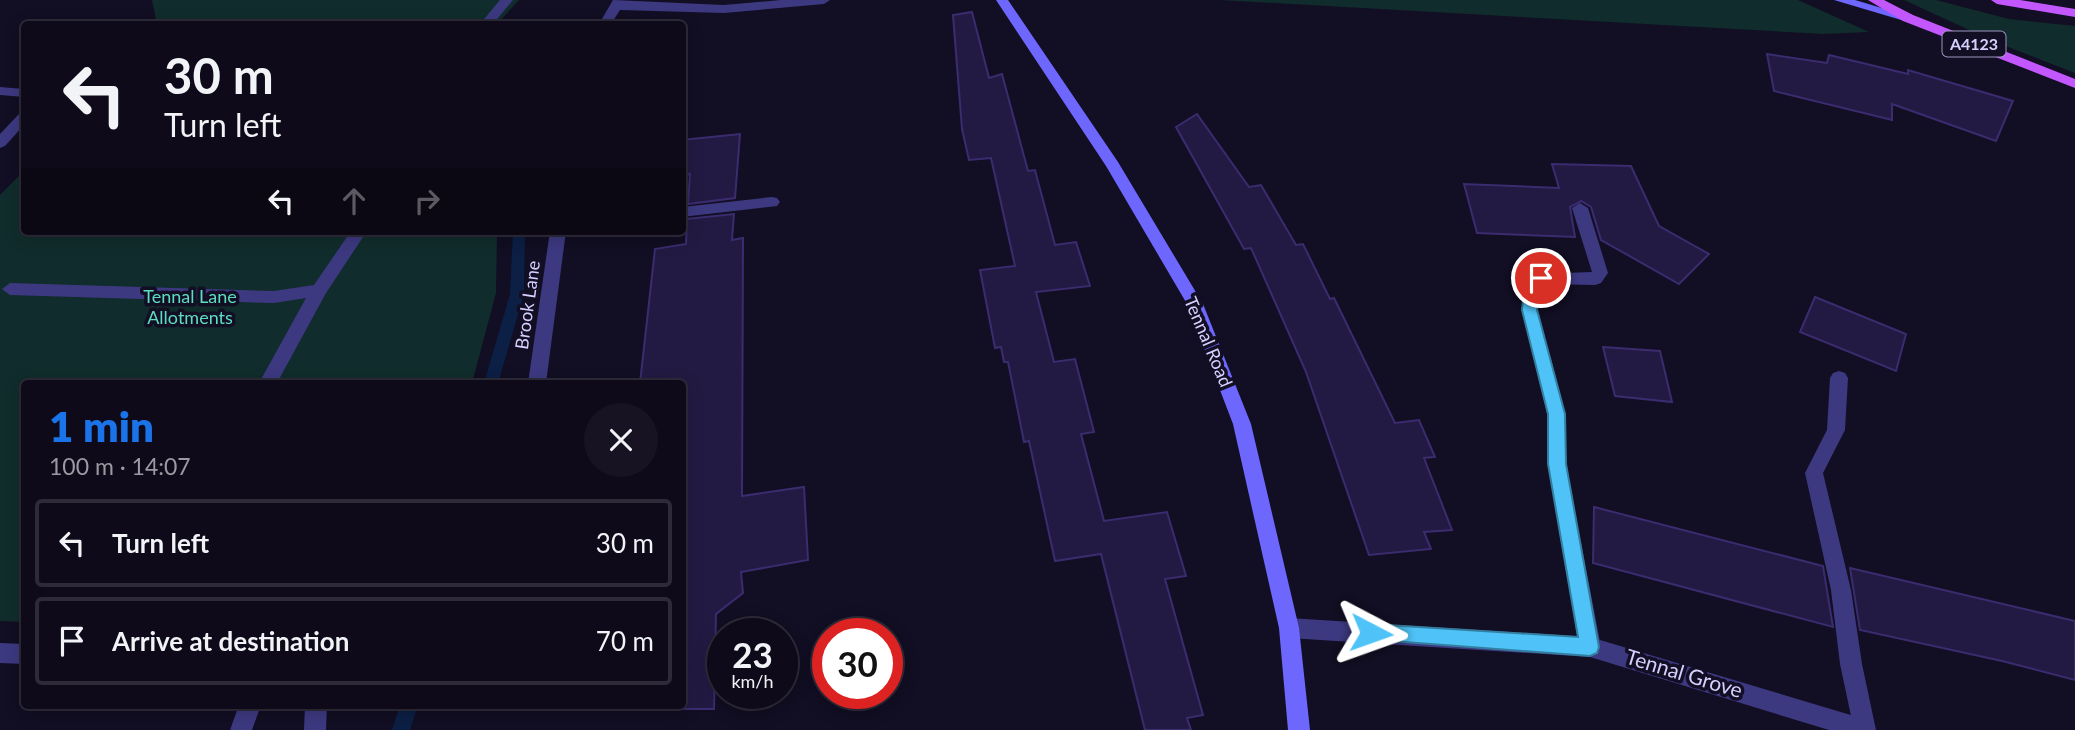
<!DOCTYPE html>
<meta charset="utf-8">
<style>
body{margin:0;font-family:Lato,sans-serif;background:#171323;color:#f1f3f6;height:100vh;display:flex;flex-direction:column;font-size:26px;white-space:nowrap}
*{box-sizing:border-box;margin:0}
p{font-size:23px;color:#9b9aa2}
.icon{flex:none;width:38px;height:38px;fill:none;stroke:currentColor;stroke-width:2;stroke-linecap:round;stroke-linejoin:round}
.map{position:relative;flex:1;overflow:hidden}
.panel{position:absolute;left:21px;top:380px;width:665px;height:329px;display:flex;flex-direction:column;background:#0e0a1a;border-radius:7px;box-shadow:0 4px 18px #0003,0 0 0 2px #2e2b39}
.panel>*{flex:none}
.hud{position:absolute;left:21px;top:21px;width:665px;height:214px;border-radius:7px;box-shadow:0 4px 18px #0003,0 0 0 2px #2e2b39;background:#0e0a1a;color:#f1f3f6;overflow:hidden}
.speed{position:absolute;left:707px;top:618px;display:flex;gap:14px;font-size:35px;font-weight:700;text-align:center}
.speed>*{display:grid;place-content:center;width:91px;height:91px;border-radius:50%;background:#0e0a1a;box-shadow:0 4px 18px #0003,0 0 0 2px #2e2b39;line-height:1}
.speed small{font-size:18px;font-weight:400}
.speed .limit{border:10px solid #d22;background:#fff;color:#111}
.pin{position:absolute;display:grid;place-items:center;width:60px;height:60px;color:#fff;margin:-30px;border:4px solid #fff;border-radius:50%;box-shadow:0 2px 7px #0007}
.me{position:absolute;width:77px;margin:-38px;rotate:94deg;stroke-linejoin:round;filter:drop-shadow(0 0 5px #0008)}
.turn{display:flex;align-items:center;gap:24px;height:147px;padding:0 28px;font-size:32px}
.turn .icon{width:91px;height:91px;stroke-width:2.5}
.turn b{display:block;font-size:49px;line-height:60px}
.lanes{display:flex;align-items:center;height:66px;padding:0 28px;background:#0003;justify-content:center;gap:35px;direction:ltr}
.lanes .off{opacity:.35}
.round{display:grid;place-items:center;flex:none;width:74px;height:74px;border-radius:37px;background:#171323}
.summary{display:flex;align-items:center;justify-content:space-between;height:119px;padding:0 28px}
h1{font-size:42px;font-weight:800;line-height:52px;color:#1a73e8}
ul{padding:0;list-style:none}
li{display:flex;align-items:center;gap:21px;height:88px;margin:0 14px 10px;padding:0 14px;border:4px solid #2e2b39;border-radius:7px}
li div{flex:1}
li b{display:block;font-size:26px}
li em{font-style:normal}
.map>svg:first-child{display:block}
.green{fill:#112c2c}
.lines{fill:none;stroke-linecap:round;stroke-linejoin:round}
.stream{fill:#0c1f44;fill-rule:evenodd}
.building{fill:#231a43;stroke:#3b2c6f;stroke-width:2}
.lane{fill:#3d3981;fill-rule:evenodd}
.street{fill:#3d3981;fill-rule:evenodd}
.secondary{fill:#6e67fe;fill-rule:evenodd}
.primary{fill:#c357fe;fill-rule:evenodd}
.route{fill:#4fc3f7;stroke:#337fa1;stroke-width:2}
.labels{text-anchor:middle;stroke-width:7;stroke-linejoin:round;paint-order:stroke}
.shield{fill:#120e23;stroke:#9b96bd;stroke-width:2}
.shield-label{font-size:16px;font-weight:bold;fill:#d6d0ff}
.park-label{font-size:18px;fill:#5cdec1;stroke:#120e23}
.street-label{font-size:18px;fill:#d6d0ff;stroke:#120e23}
.near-street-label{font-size:21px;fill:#d6d0ff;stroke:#120e23}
</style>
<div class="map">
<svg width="2075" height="730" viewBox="0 0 2075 730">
<rect width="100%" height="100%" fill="#120e23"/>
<g class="green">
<path d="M152,0H519L497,24H157Z"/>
<path d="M1219,0H1798L1869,32L1823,34Z"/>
<path d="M1904,0H1936L2009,19L2075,26V73L1993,41Z"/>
<path d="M24,171V231H497L496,293L472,383H24V622L0,621V195Z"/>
</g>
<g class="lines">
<g class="stream">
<path d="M513,231H525L524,294L498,383H484L510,294Z"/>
<path d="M400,705H418L410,730H392Z"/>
</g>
</g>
<g class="building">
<path d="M972,12L989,78L1002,74L1028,171L1035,170L1055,245L1076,242L1090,286L1036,292L1054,362L1075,359L1094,432L1081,434L1104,521L1167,512L1186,576L1165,579L1203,715L1187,718L1191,730H1145L1101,554L1055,561L1029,441L1024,442L1008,362H1004L1001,347L995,348L980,270L1015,266L991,158L969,160L962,129L953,15Z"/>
<path d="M1767,54L1827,63L1829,55L1908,74V70L2013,101L1996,141L1892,104V120L1774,91Z"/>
<path d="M1197,114L1249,187L1261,185L1296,245L1303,244L1330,299L1334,298L1395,423L1419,420L1435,457L1424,458L1452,530L1424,532L1431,549L1369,555L1306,372L1251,248L1244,249L1176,127Z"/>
<path d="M740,134L735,198L688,204L690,174L682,175V140Z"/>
<path d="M1552,164L1631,166L1659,226L1709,254L1679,284L1601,240L1591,207L1581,201L1570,207L1575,237L1477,233L1464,184L1559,188Z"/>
<path d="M734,214L732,240L743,238L742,496L804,487L808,560L741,572L743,593L716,614L714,709H682V383H640L655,249L686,244L687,219Z"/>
<path d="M1815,297L1906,334L1896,371L1800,332Z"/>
<path d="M1603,347L1660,351L1672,402L1615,396Z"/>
<path d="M1594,507L1823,566L1833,627L1593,563Z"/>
<path d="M1850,568L2075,621V680L2002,661L1860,630Z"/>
</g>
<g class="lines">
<g class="lane">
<path d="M500,0H513L493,24H480Z"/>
<path d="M0,87L24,89V97L0,95Z"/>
<path d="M24,113V125L5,146L0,148V134L19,114Z"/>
<path d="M1580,203L1588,208L1608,273L1601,283L1595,285L1546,284L1540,293L1538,310L1565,413L1566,464L1601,647L1597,654L1590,657L1583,654L1579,647L1548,464L1547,413L1522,310L1524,292L1535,274L1592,272L1572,208Z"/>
<path d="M351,231H367L326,293L277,383H259L306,298L274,303L10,295L2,289L10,283L274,291L314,285Z"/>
<path d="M1839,371L1845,373L1848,378L1845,430L1823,473L1851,590L1862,664L1876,730H1854L1840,664L1831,590L1805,473L1827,430L1830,378L1833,373Z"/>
</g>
<g class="street">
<path d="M613,0L724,5L781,0H830L824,4L724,13L620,10L611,24H599Z"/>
<path d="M772,197L777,198L780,202L777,206L682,217V207Z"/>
<path d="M550,231H566L546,383H528Z"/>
<path d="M1289,618L1590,637L1864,719L1872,722L1875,730H1829L1590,657L1289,638L1282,635L1279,628L1282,621Z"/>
<path d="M0,643L24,644V664L0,663Z"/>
<path d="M239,705H261L252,730H230Z"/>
<path d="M305,705H327L326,730H304Z"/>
</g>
<g class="secondary">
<path d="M996,0H1008L1118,162L1203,304L1251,424L1299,628L1310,730H1288L1279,628L1233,424L1187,304L1106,166Z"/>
<path d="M1834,0H1855L1915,18L1908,22Z"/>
</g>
<g class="primary">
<path d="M1868,0H1884L1913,15L2075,79V88L1903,21Z"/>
<path d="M1991,0H2020L2075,9V17L1997,4Z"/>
</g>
</g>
<path class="route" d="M1541,273L1549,278L1539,292L1537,310L1565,414L1566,464L1599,647L1597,653L1590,656L1365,639L1362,633L1365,627L1371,624L1578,637L1548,464V414L1522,310L1524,292L1536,274Z"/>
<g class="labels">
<rect class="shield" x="1942.5" y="31.5" width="63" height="25" rx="5"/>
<g class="shield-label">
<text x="1974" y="50">A4123</text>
</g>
<g class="park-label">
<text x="190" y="303">Tennal Lane<tspan x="190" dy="21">Allotments</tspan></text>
</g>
<g class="street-label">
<text transform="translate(528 305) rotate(-82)" y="6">Brook Lane</text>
<text transform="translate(1208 342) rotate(67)" y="6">Tennal Road</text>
</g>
<g class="near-street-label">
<text transform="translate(1684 674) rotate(17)" y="7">Tennal Grove</text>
</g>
</g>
</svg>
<div class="speed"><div>23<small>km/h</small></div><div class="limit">30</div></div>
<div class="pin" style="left:1541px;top:278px;background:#d93025"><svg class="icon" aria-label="arrive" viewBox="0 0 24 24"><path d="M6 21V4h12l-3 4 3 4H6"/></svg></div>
<svg class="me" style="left:1371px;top:633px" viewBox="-20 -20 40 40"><path d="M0-17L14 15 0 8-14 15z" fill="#4fc3f7" stroke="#fff" stroke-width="4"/></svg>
<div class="hud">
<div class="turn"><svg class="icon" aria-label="left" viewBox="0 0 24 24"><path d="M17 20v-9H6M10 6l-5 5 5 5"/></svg><div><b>30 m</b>Turn left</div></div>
<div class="lanes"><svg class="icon" aria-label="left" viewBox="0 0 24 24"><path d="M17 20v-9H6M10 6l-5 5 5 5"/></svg><svg class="icon off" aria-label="ahead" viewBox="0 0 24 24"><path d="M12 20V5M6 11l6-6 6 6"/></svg><svg class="icon off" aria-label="right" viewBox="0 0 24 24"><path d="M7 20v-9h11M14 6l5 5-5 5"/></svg></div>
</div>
<section class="panel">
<div class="summary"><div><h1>1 min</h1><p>100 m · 14:07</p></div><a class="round"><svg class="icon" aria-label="close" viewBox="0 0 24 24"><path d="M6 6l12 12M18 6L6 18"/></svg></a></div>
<ul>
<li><svg class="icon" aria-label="left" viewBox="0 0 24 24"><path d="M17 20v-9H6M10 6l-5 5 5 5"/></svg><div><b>Turn left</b></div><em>30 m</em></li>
<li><svg class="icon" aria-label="arrive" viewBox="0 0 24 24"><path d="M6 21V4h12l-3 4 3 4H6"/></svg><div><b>Arrive at destination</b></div><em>70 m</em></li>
</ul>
</section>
</div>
